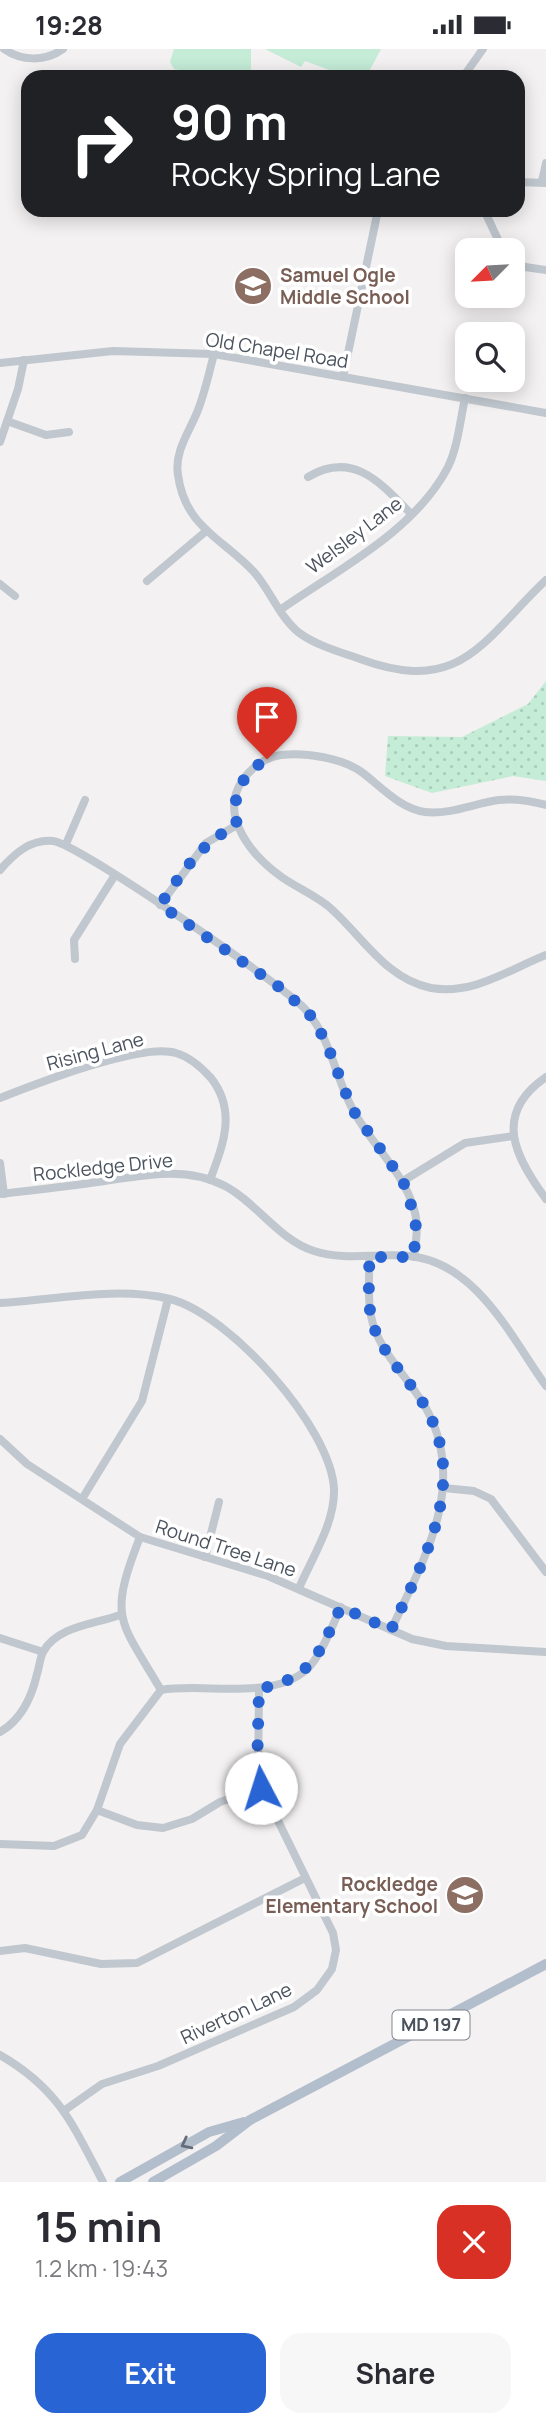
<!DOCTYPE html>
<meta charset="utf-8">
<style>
body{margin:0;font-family:Manrope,sans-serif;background:#f7f7f7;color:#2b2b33;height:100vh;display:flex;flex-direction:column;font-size:26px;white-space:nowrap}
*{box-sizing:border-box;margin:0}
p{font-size:23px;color:#7c7c81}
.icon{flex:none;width:38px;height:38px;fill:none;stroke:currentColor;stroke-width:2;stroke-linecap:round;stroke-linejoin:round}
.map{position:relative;height:2133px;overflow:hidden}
.panel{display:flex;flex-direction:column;background:#fff;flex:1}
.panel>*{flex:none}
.banner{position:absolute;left:21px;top:21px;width:504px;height:147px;border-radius:21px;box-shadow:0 4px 18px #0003;background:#202124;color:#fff;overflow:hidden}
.needle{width:46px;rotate:246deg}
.tools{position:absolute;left:455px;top:189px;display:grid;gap:14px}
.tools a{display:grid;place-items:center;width:70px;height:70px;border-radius:14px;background:#fff;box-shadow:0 4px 18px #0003;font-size:35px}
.pin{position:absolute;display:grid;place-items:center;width:60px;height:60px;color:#fff;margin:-72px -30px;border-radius:50% 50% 50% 0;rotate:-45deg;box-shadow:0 0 7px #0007}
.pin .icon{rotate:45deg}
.me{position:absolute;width:77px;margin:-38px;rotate:355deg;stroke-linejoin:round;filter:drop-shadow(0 0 5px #0008)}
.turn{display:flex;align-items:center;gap:24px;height:147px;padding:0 35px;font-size:32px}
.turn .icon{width:91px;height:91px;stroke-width:2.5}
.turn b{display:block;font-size:49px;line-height:60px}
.round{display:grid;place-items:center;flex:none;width:74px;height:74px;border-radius:21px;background:#f7f7f7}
.summary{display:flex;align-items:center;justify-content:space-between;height:119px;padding:0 35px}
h1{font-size:42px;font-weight:700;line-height:52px}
.button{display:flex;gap:14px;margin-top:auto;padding:14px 35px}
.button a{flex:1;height:80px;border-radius:21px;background:#2964d4;color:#fff;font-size:28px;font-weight:700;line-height:80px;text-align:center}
.button a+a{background:#f7f7f7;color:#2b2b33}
.status{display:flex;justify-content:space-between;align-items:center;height:49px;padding:0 35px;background:#fff;direction:ltr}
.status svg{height:19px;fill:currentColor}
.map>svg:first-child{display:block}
.grass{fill:#c4ecd7}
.park{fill:url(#park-dots)}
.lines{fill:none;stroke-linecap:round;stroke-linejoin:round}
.minor{stroke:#c0c7ce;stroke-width:8}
.major{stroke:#b3becd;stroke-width:10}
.oneway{stroke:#646d79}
.route{stroke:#2964d4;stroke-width:12;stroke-dasharray:0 21.6}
.labels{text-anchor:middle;stroke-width:7;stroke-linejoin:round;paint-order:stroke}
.shield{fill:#fff;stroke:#80868e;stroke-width:2}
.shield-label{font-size:18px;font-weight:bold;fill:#4a525d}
.education-label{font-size:19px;font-weight:bold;fill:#785e54;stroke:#fff;text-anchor:start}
.street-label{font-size:19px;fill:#4a525d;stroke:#fff}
</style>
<div class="status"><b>19:28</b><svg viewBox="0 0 49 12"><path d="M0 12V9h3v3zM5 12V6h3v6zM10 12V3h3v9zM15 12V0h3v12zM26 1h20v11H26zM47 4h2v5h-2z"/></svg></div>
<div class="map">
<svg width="546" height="2133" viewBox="0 0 546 2133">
<defs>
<pattern id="park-dots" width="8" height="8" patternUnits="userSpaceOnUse" patternTransform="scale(1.75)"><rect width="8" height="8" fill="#c4ecd7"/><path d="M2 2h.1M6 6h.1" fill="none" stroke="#acb" stroke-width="1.8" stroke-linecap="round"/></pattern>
</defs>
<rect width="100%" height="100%" fill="#f3f1f1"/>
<g class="grass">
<path d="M174,0H251V28H214L174,20L170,13Z"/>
<path d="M265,0H381L366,28H348L305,12L301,18Z"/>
</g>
<path class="park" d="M546,632V732L513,727L432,744L385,727L388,687L462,688L528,655Z"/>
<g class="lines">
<g class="minor">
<path d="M4,0C21,12 45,13 63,0"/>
<path d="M463,28L483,0"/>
<path d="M542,132L546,114"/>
<path d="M518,133L546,134"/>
<path d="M484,161L503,201"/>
<path d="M513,211L525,218L546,221"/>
<path d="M214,305C209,324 205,343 198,361C190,382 174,402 178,426C185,478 222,489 254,523C270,541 279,567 298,583C315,596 340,603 360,610C461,647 482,592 546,531"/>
<path d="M0,314L113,302L214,305L546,364"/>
<path d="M343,328L378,161"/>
<path d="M7,372L46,386L69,383"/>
<path d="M0,393L18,340L24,311"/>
<path d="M308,428C353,401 381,434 411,465"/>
<path d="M147,532L205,483"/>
<path d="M0,535L15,547"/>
<path d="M280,561C337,521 415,482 448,418C458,397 460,372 465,349"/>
<path d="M546,756C531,752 515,749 499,751C475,754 450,766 425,763C401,760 381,738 363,724C343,709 305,703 281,706C265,708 251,719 242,732C218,768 254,809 283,829C298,839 314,846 328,857C361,885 385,930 431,939C474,946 508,921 546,906"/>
<path d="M66,795L85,751"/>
<path d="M0,821C14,805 30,790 53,792C77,794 284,937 305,960C331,989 335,1028 353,1061C371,1095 403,1122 414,1160C419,1176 416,1192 414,1208"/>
<path d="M160,856L206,794L237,776"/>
<path d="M75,910L74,891L115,826"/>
<path d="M546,1028C492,1065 515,1108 546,1150"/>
<path d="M0,1049C36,1035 142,993 176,1004C190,1008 202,1019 211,1029C237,1062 223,1096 210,1131"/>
<path d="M0,1114L4,1145"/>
<path d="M403,1132L465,1094L513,1087"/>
<path d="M0,1145C35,1141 70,1137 105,1132C145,1126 187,1117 225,1137C257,1154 279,1191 314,1202C345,1212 377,1204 409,1207C476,1213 511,1288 546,1337"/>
<path d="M369,1207C370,1226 367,1248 371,1267C378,1304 411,1330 428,1363C467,1438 423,1512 391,1581"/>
<path d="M0,1254C54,1251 117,1237 170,1250C229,1265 331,1378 334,1440C335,1474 312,1509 299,1539"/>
<path d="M0,1390L27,1415L140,1488L268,1527L412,1590L446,1597L546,1603"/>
<path d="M444,1439L474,1442L491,1450L546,1523"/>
<path d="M82,1450L142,1352L168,1250"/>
<path d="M140,1488C108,1570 119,1570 161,1641"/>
<path d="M205,1508L219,1453"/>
<path d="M0,1589L43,1603"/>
<path d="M0,1683C21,1671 32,1647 37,1625C39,1619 40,1609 43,1603C57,1577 96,1575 120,1566"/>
<path d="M97,1761L137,1776L163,1779L192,1770L220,1753L261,1739"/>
<path d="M0,1795L54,1797L82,1786L97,1761L120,1695L161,1641C206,1633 278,1654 311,1616C324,1600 332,1577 341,1558"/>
<path d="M0,1902L25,1899L101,1915L137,1914L305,1829"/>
<path d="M0,2006C59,2040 73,2076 103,2133"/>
<path d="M65,2061L102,2035L158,2017L294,1958L317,1941L332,1920L336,1901L333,1884L258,1731L259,1640"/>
</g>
<g class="major">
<path d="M120,2133L209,2083L244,2073"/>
<path d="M153,2133L216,2097L250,2071L546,1915"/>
</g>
</g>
<defs><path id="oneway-chevron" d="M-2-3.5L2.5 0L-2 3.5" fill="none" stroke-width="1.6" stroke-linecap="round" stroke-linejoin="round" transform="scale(1.75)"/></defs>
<use class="oneway" href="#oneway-chevron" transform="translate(186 2095) rotate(153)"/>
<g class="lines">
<path class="route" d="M261,1739L257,1722L259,1640C313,1629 319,1604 341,1558L391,1581C423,1512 467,1438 428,1363C411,1330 378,1304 371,1267C367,1248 370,1227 369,1208H414L416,1171L403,1132L352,1060L326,993L312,968L282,940L160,856C183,823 200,794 237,776C231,747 241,725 267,710"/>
</g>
<defs>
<symbol id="school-disc" viewBox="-11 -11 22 22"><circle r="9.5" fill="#8d6e63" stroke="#fff"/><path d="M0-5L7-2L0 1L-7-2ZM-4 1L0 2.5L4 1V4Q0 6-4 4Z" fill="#fff"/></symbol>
</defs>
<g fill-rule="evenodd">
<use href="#school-disc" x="231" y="215" width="44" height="44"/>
<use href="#school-disc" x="443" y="1824" width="44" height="44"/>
</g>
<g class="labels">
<rect class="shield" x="392.5" y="1961.5" width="77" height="29" rx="5"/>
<g class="shield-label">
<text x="431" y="1982">MD 197</text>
</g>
<g class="education-label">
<text x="280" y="233">Samuel Ogle<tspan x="280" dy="22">Middle School</tspan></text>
<text x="438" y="1842" text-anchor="end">Rockledge<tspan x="438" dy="22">Elementary School</tspan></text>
</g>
<g class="street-label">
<text transform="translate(277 301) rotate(9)" y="7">Old Chapel Road</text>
<text transform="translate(354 486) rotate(-37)" y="7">Welsley Lane</text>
<text transform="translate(95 1002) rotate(-15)" y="7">Rising Lane</text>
<text transform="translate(103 1118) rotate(-6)" y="7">Rockledge Drive</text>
<text transform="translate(226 1499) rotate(18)" y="7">Round Tree Lane</text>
<text transform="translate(236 1964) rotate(-25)" y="7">Riverton Lane</text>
</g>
</g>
</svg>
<div class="tools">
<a><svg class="needle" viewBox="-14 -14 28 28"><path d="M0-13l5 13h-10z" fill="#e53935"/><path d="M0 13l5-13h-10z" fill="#7c7c81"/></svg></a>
<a><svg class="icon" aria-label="search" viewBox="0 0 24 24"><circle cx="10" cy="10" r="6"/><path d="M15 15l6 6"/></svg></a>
</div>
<div class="pin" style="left:267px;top:710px;background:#d93025"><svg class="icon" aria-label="arrive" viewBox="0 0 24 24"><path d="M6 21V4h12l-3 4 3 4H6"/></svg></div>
<svg class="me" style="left:261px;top:1739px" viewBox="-20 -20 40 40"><circle r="19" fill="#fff"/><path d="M0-13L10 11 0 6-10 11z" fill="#2964d4"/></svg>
<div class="banner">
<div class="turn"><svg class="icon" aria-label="right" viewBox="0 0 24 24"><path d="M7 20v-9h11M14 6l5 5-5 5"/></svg><div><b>90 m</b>Rocky Spring Lane</div></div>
</div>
</div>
<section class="panel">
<div class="summary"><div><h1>15 min</h1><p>1.2 km · 19:43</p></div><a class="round" style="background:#d93025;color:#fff"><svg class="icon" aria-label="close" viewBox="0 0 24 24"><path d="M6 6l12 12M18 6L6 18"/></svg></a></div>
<div class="button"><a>Exit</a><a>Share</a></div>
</section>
